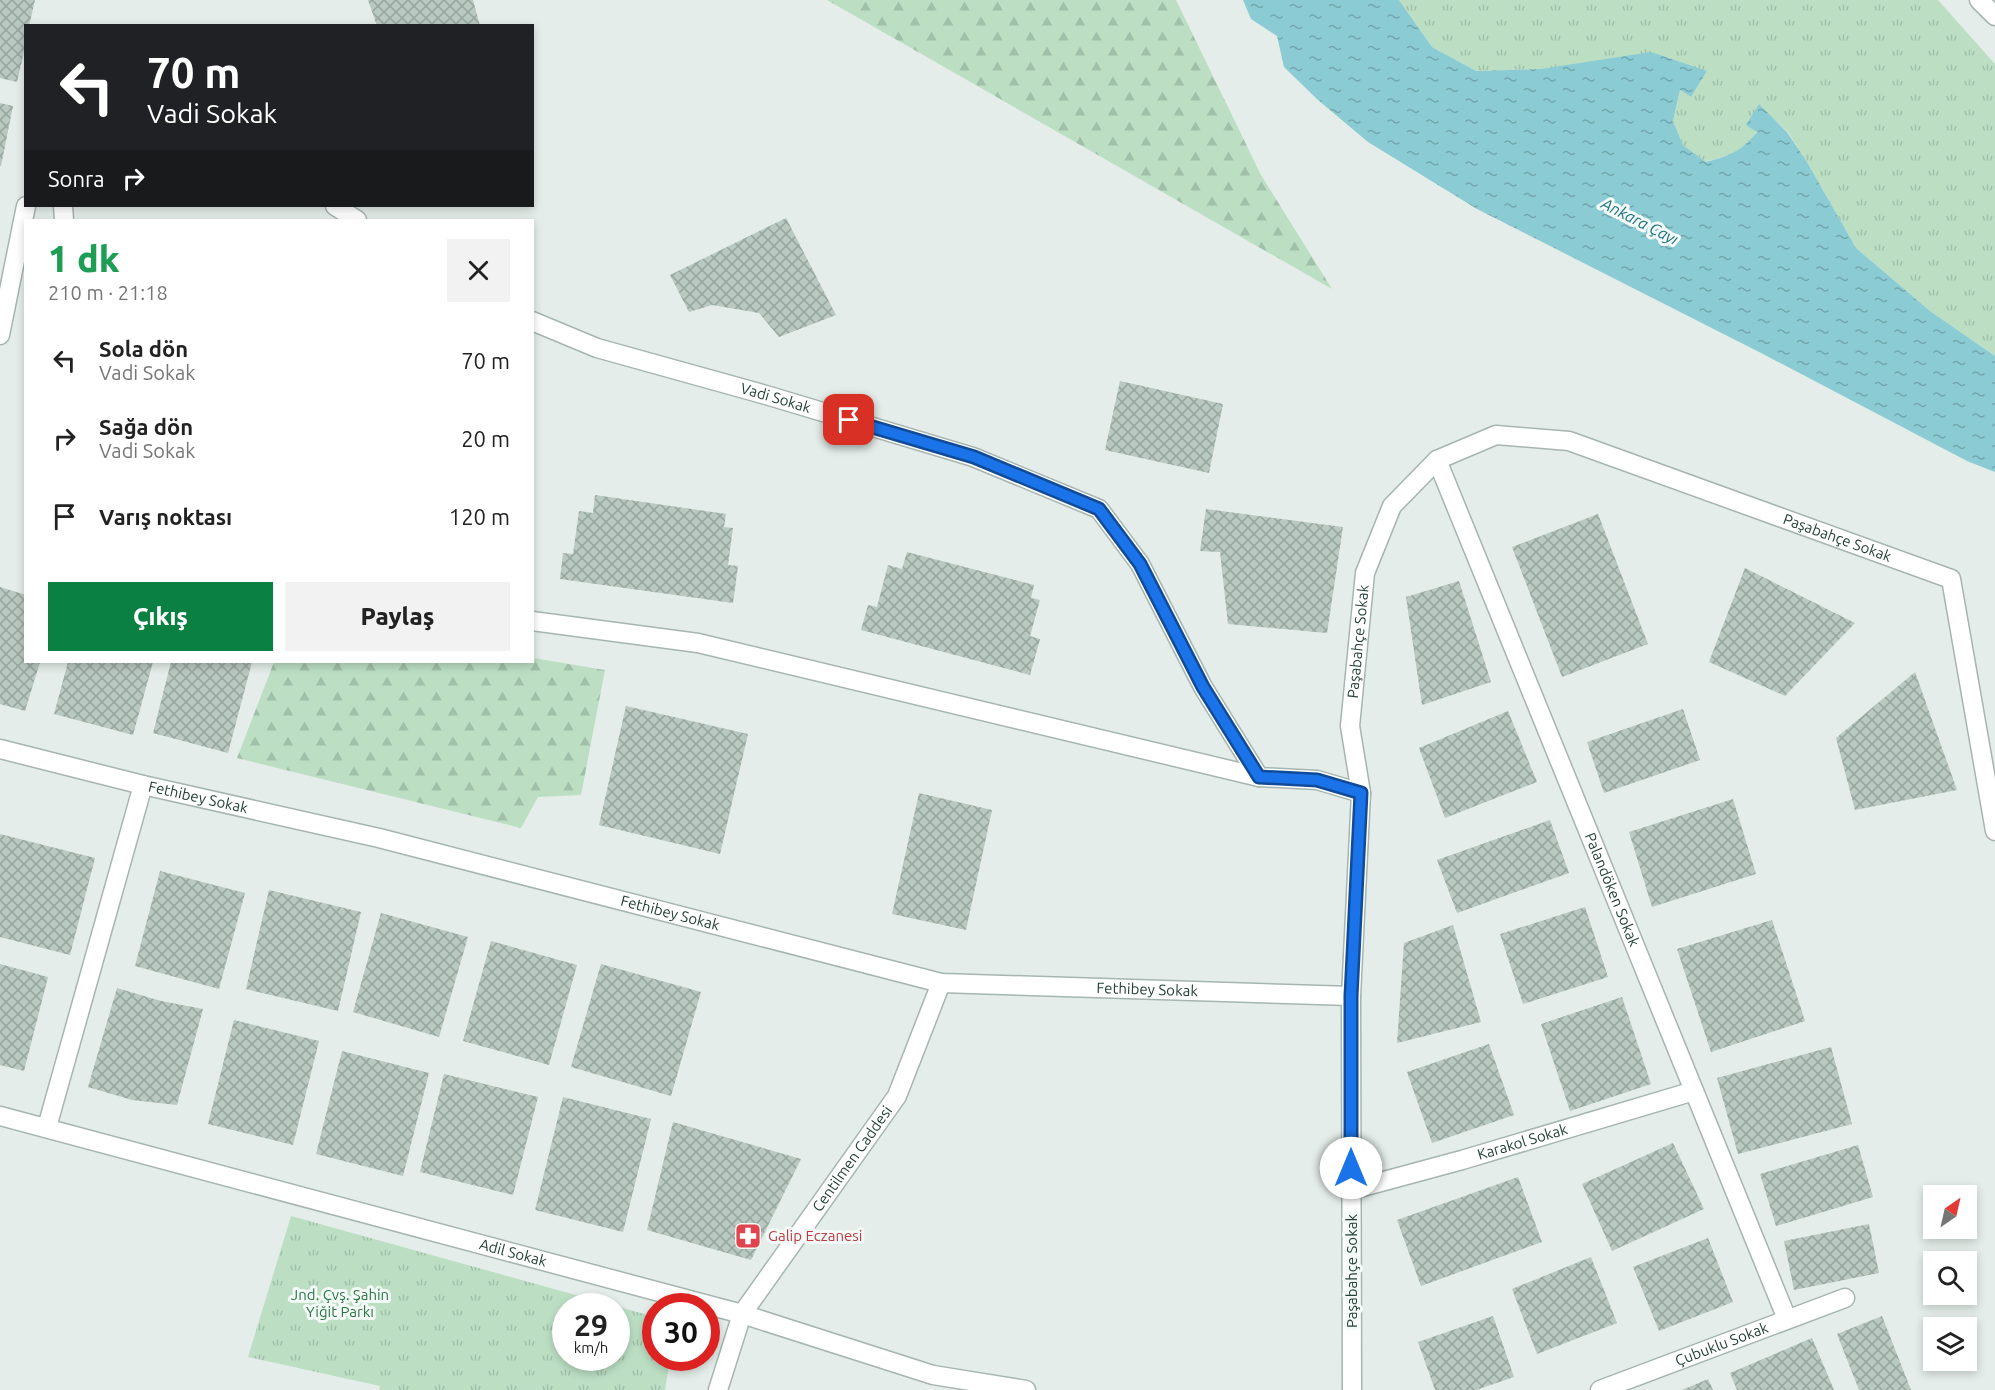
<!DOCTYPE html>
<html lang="tr">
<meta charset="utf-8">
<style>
body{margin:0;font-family:Ubuntu,sans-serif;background:#f2f2f2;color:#222;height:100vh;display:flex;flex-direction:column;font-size:22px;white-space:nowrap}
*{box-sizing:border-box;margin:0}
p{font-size:20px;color:#767676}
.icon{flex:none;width:33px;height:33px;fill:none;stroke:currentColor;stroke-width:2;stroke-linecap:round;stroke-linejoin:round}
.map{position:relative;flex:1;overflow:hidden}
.details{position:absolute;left:24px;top:219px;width:510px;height:444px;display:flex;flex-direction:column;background:#fff;border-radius:0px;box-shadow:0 3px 9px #0003}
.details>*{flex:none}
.top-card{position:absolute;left:24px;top:24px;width:510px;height:183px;border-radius:0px;box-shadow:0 3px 9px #0003;background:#202124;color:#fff;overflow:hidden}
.needle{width:39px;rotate:34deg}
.fabs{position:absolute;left:1923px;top:1185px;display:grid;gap:12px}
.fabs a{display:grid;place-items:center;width:54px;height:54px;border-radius:0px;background:#fff;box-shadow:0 3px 9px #0003;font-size:30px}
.speed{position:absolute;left:552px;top:1293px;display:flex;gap:12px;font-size:30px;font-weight:700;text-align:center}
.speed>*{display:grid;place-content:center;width:78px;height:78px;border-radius:50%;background:#fff;box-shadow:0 3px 9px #0003;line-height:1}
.speed small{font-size:15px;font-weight:400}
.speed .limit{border:9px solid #d22;background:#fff;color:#111}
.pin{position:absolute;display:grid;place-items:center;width:51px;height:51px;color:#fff;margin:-26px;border-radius:12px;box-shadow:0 3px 9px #0006}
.me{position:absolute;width:66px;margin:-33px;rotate:0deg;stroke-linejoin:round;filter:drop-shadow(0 0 4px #0008)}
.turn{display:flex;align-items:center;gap:21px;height:126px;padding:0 24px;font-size:27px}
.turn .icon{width:78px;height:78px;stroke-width:2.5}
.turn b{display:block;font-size:42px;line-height:51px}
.then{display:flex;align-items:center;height:57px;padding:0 24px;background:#0003;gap:12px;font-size:22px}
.round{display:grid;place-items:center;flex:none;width:63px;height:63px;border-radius:0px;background:#f2f2f2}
.overview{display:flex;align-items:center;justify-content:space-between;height:102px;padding:0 24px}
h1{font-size:36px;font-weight:800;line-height:45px;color:#1e9e55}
.action{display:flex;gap:12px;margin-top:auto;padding:12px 24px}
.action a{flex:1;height:69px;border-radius:0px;background:#0b8043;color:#fff;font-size:24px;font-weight:800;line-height:69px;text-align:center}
.action a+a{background:#f2f2f2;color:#222}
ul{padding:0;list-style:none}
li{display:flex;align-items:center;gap:18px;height:78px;padding:0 24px}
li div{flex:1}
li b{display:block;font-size:22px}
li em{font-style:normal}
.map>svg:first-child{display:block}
.forest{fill:url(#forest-firs)}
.park{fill:url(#park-tufts);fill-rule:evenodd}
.water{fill:url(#water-ripples)}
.building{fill:url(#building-cross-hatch)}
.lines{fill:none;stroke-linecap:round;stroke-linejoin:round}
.minor-casing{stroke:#a6b5b0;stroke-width:21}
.minor{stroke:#fff;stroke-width:18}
.route-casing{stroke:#114b97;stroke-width:15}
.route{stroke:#1a73e8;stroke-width:10}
.labels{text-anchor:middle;stroke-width:6;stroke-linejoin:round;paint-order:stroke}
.street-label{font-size:15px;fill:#233f36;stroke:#f4faf7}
.health-label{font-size:15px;fill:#be3a42;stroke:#f4faf7;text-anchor:start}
.park-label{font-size:15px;fill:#2c7746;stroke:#f4faf7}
.water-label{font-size:16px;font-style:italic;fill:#1c717d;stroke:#f4faf7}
</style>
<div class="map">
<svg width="1995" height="1390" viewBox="0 0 1995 1390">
<defs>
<pattern id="forest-firs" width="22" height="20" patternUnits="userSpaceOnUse" patternTransform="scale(1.5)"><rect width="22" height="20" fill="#bcdfc4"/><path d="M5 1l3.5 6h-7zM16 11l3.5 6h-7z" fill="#a1c0a9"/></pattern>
<pattern id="park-tufts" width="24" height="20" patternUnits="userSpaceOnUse" patternTransform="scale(1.5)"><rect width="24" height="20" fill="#bcdfc4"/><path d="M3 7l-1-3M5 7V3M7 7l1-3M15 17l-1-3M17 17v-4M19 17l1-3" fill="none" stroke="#a1c0a9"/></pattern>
<pattern id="water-ripples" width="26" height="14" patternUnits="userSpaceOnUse" patternTransform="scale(1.5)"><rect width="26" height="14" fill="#8bcbd3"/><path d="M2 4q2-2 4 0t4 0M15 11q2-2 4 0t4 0" fill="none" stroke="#71a6ac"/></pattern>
<pattern id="building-cross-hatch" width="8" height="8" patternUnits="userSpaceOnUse" patternTransform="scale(1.5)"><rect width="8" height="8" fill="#b9c8c1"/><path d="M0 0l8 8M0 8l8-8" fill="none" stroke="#96a49e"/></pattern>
</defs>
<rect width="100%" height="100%" fill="#e4ede9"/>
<g class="forest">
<path d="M827,0H1176L1261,175L1332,289Z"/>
<path d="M533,658L605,670L581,795L538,797L521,828L237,758L274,662H532Z"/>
</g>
<g class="park">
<path d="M1399,0H1938L1995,64V356L1930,311L1856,248L1807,162L1788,132L1759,105C1759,112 1759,122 1757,129C1752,150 1724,157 1706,162L1683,145L1673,121L1680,90L1691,97L1707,71L1541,69L1476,71L1432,47Z"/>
<path d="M291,1216L655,1317L656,1358H670L665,1390H379L380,1386L248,1357ZM566,1306H616V1358H566Z"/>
</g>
<path class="water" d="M1243,0H1399L1432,47L1476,71L1541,69L1651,52L1707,71L1691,97L1680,90L1673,121L1683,145L1706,162C1729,156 1742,151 1757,132L1746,125L1759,104L1787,132L1807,162L1856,248L1930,311L1995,356V472L1967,461L1763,354L1477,209L1368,142L1318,100L1284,67L1277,36L1251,19Z"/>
<g class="building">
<path d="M0,0H35L29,26H26V43L17,82L0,78Z"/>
<path d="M368,0H473L480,26H377Z"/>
<path d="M0,103L13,106L1,166H0Z"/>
<path d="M786,218L836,315L779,337L759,313L712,305L689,312L670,275Z"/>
<path d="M1120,381L1223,404L1209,473L1105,450Z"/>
<path d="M595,495L726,514L724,527L733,528L728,565L738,566L733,603L560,579L563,553L573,554L579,511L593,513Z"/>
<path d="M1206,509L1343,527L1327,633L1228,624L1220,552L1200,551Z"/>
<path d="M1598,514L1648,644L1562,677L1512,547Z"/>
<path d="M907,552L1034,585L1031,598L1040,600L1030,636L1040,639L1030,675L861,630L868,605L877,607L888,565L902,569Z"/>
<path d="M1745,568L1855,623L1785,696L1709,662Z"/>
<path d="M1459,581L1491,682L1422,705L1406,597Z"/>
<path d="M0,587L26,595V662H40L25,711L0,704Z"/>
<path d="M68,662H153L133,735L54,714Z"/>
<path d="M171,662H252L228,753L153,733Z"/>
<path d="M1915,672L1957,790L1855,810L1836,738Z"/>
<path d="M626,706L748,734L720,854L599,825Z"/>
<path d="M1683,709L1700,760L1604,793L1587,742Z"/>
<path d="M1508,711L1537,782L1445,818L1419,748Z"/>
<path d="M919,793L992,810L966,930L892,914Z"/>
<path d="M1733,799L1756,874L1652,907L1629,832Z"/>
<path d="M1550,820L1569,873L1457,913L1437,860Z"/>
<path d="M0,834L95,858L70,955L0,937Z"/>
<path d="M160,871L245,893L219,989L135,966Z"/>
<path d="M269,890L361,912L338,1011L246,989Z"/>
<path d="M1585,907L1608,977L1523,1004L1500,934Z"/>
<path d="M381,913L468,937L439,1037L353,1012Z"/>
<path d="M1772,920L1805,1021L1711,1052L1677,949Z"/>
<path d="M1453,925L1481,1022L1397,1043L1404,943Z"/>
<path d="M491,941L577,965L549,1065L463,1041Z"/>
<path d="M0,964L48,977L24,1071L0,1065Z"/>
<path d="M601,964L701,992L671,1096L571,1067Z"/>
<path d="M117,988L161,1001L203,1009L177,1105L132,1100L88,1087Z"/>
<path d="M1622,997L1651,1084L1570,1111L1541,1024Z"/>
<path d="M234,1020L319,1041L293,1145L208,1124Z"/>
<path d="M1489,1044L1514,1115L1432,1143L1407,1072Z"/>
<path d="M1831,1047L1852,1124L1738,1154L1717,1078Z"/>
<path d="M342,1051L429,1073L403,1176L316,1154Z"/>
<path d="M444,1074L538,1097L513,1195L420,1172Z"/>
<path d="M563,1097L651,1119L623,1232L535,1210Z"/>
<path d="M673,1122L801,1159L751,1260L647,1230Z"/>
<path d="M1673,1143L1704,1209L1612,1251L1582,1184Z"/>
<path d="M1858,1145L1873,1197L1776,1226L1760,1174Z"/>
<path d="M1518,1177L1542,1242L1421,1286L1397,1220Z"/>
<path d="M1869,1224L1879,1273L1794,1290L1784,1241Z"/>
<path d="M1708,1238L1733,1302L1659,1331L1633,1267Z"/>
<path d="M1591,1257L1617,1323L1537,1354L1512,1289Z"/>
<path d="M1493,1316L1514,1377L1476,1390H1435L1418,1342Z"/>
<path d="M1882,1316L1911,1390H1859L1837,1334Z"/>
<path d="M1812,1338L1834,1390H1737L1730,1373Z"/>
<path d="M1708,1379L1713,1390H1682Z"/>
</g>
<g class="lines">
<defs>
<g id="minor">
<path d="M1979,0L1995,16"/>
<path d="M63,206L64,220"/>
<path d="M335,206L357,220"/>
<path id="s1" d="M532,321L597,348L766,395L973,457L1099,509L1140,564L1203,687L1259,777L1317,780L1361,793"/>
<path d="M0,335L26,206"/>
<path id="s2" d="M1437,460L1787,1319"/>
<path d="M532,621L698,643L1259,777"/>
<path id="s3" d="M0,749L143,785L379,838L941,983L1351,996"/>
<path id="s4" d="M0,1116L742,1314L933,1375L1026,1390"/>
<path d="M47,1127L143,785"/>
<path id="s5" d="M1351,1190L1462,1160L1694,1091"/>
<path id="s6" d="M718,1390L742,1314L897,1096L941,983"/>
<path id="s7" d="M1352,1390L1351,996L1361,793L1350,726L1365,573L1392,506L1437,460L1496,435L1569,441L1951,579L1995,831"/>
<path id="s8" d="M1600,1390L1845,1298"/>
</g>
</defs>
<use href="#minor" class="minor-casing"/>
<use href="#minor" class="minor"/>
</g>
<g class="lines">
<defs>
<path id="route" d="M849,420L974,457L1099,509L1140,564L1203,687L1259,777L1317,780L1361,793L1351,996V1168"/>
</defs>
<use href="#route" class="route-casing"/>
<use href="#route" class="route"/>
</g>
<defs>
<symbol id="pharmacy-square" viewBox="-11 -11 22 22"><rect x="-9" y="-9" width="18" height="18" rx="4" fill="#e0444e" stroke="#f4faf7"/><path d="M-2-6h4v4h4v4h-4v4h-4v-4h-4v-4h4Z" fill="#fff"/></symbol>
</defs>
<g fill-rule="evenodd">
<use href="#pharmacy-square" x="733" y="1221" width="30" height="30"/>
</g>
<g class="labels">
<g class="street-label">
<text dy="5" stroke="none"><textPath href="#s1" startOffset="256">Vadi Sokak</textPath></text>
<text dy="5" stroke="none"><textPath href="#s7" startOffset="1378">Paşabahçe Sokak</textPath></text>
<text dy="5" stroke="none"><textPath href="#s7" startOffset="750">Paşabahçe Sokak</textPath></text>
<text dy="5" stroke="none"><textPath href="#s3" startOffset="204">Fethibey Sokak</textPath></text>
<text dy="5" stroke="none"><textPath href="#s2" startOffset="464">Palandöken Sokak</textPath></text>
<text dy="5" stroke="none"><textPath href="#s3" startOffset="690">Fethibey Sokak</textPath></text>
<text dy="5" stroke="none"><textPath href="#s3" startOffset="1176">Fethibey Sokak</textPath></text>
<text dy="5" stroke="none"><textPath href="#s5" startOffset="178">Karakol Sokak</textPath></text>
<text dy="5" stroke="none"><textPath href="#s6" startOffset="270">Centilmen Caddesi</textPath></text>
<text dy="5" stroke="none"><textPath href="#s4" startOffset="531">Adil Sokak</textPath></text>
<text transform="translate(1352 1271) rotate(-90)" y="5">Paşabahçe Sokak</text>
<text dy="5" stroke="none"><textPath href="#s8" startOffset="130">Çubuklu Sokak</textPath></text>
</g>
<g class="health-label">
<text x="768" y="1241">Galip Eczanesi</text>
</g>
<g class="park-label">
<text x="340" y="1300">Jnd. Çvş. Şahin<tspan x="340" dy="17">Yiğit Parkı</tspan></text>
</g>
<g class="water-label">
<text transform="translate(1640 221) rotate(27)" y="6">Ankara Çayı</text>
</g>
</g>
</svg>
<div class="fabs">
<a><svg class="needle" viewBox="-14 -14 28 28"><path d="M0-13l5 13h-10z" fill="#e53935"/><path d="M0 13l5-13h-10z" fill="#767676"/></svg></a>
<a><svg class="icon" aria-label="search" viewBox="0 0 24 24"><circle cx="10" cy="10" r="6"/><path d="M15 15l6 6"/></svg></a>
<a><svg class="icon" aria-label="layers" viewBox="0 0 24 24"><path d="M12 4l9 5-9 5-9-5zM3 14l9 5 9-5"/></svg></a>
</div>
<div class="speed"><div>29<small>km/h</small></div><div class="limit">30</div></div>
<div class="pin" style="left:849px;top:420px;background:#d93025"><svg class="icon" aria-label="arrive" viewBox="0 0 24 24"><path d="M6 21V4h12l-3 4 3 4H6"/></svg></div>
<svg class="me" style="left:1351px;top:1168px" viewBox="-20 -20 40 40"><circle r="19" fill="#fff"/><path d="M0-13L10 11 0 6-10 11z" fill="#1a73e8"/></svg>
<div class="top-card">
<div class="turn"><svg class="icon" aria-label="left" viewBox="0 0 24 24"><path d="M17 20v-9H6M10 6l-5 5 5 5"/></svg><div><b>70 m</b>Vadi Sokak</div></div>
<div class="then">Sonra<svg class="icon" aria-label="right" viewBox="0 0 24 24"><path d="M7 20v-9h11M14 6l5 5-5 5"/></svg></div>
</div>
<section class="details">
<div class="overview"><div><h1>1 dk</h1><p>210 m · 21:18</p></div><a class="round"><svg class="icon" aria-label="close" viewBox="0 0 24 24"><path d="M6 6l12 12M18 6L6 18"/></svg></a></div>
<ul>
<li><svg class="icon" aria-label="left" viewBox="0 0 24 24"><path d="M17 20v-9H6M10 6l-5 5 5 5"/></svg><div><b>Sola dön</b><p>Vadi Sokak</p></div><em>70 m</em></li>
<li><svg class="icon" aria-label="right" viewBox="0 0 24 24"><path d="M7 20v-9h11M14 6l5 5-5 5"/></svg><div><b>Sağa dön</b><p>Vadi Sokak</p></div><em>20 m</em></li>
<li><svg class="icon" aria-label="arrive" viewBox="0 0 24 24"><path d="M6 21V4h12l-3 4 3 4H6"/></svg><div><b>Varış noktası</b></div><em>120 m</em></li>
</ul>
<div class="action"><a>Çıkış</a><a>Paylaş</a></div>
</section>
</div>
